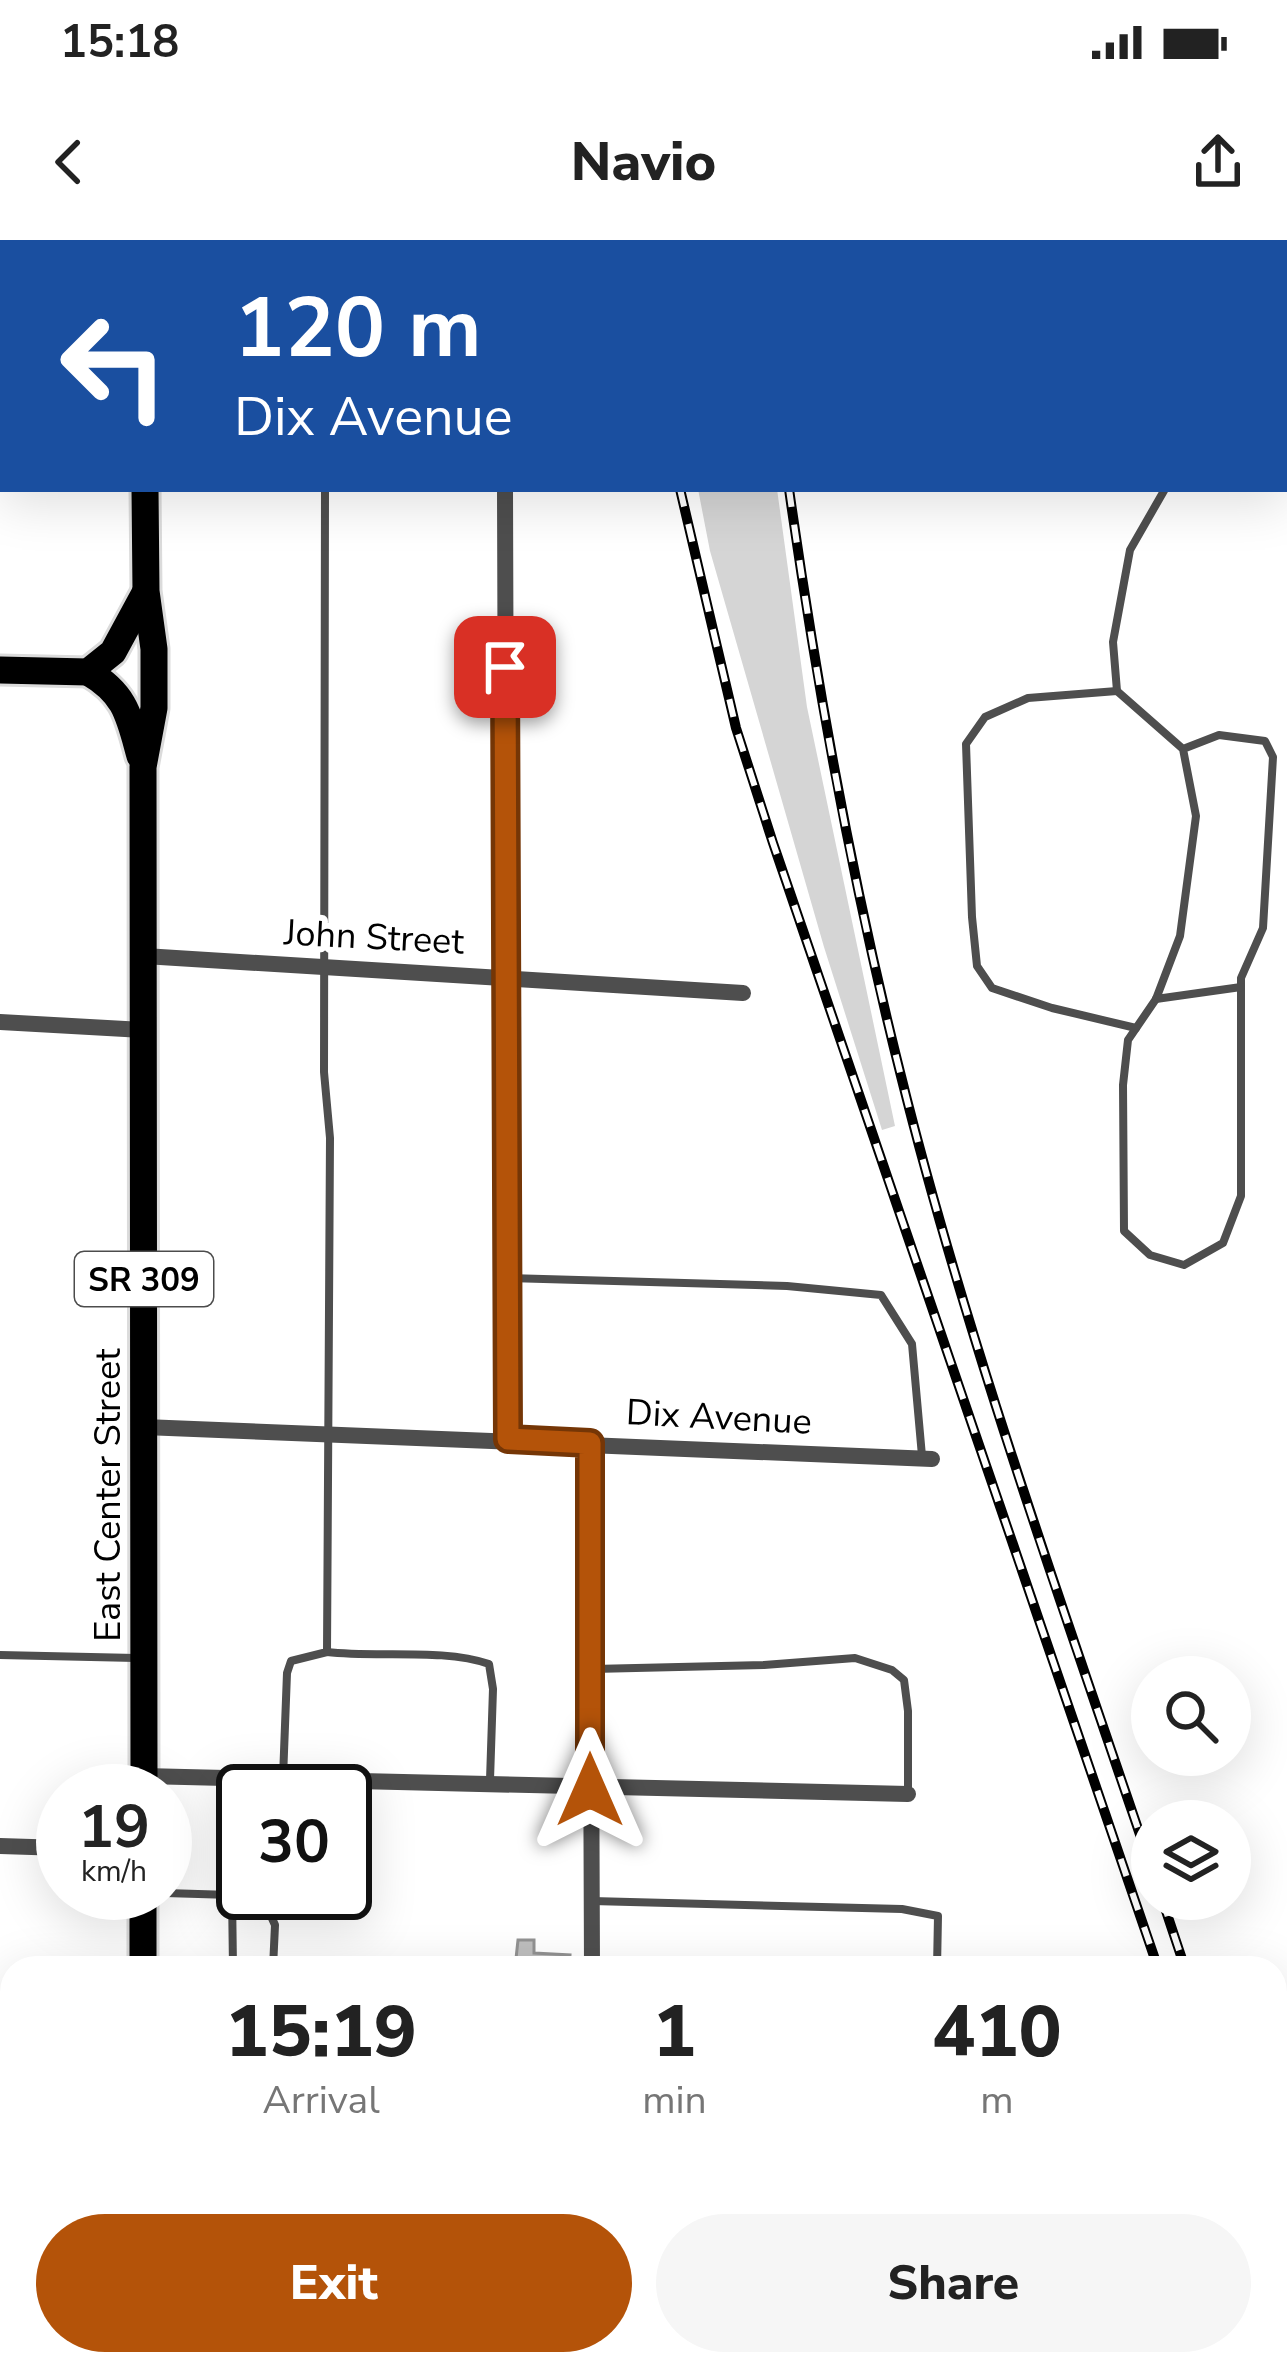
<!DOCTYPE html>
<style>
body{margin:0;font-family:"Nunito Sans",sans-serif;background:#f6f6f6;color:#222;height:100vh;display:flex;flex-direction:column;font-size:45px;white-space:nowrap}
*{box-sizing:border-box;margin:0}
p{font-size:39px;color:#767676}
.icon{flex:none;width:66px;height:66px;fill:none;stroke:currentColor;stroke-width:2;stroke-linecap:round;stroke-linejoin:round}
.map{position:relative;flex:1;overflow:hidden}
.panel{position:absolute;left:0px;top:1716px;width:1287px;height:420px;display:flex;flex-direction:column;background:#fff;border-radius:36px 36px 0 0;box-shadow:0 12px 48px #0002}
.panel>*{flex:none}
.guide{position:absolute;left:0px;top:0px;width:1287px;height:252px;box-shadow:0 12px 48px #0002;background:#1a4fa0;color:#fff;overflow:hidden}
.controls{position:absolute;left:1131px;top:1416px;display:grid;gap:24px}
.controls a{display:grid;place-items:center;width:120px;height:120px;border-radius:50%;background:#fff;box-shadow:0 12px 48px #0002;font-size:60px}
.speed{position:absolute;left:36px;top:1524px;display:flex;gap:24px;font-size:60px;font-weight:700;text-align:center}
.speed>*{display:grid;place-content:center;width:156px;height:156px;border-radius:50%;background:#fff;box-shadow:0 12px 48px #0002;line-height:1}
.speed small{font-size:30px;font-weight:400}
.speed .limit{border:6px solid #111;border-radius:18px;background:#fff;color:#111}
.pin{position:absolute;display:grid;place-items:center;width:102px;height:102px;color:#fff;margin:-51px;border-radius:24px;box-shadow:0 6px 18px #0006}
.me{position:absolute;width:132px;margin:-66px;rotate:0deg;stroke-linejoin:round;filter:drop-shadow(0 0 9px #0008)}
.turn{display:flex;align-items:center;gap:42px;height:252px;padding:0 36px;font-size:54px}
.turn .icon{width:156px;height:156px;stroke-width:2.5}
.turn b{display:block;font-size:84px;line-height:102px}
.eta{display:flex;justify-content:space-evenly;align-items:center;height:204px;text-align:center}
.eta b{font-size:72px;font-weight:800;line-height:84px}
.cta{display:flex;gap:24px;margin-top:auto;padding:24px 36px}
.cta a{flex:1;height:138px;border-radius:72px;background:#b45309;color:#fff;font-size:48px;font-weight:800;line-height:138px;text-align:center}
.cta a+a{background:#f6f6f6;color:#222}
.status{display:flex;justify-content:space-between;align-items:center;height:84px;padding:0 60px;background:#fff;direction:ltr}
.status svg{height:33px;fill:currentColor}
header{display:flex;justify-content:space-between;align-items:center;height:156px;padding:0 36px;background:#fff;font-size:54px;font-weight:800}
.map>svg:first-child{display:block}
.green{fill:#d5d5d5}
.building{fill:#bebebe;stroke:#929292;stroke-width:3}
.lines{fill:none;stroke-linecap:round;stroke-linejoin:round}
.primary-casing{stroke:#dbdbdb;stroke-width:33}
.lane{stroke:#4e4e4e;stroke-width:8}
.street{stroke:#4e4e4e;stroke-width:16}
.primary{stroke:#000;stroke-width:27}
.rail-casing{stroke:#000;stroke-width:10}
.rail{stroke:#fff;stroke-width:6;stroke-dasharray:18;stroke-linecap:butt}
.route-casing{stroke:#753606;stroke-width:30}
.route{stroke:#b45309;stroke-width:21}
.labels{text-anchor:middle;stroke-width:12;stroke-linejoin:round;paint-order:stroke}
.shield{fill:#fff;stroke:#4c4c4c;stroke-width:3}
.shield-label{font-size:33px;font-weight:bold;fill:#000}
.street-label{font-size:36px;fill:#000;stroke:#fff}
</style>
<div class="status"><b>15:18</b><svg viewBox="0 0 49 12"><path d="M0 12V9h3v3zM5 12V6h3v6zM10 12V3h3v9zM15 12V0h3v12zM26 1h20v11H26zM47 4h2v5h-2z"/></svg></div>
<header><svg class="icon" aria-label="back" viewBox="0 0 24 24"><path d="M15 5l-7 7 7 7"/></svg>Navio<svg class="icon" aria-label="share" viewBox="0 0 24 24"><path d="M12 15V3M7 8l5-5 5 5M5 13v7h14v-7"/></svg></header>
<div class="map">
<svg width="1287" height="2136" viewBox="0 0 1287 2136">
<rect width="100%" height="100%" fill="#fff"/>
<path class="green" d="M698,249H777L807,467L895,886L882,890L824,707L710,311Z"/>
<path class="building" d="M518,1700H534V1713L570,1715L569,1728H515Z"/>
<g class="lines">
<defs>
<g id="primary">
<path d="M143,0V3"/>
<path d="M0,430L88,432L113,412L145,353"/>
<path d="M88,432C126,454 129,476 140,516"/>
<path d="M144,1551L143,527L154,468V409L146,351L145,249"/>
<path d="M143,1728V1653"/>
<path d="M144,2136V2124"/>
</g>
</defs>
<use href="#primary" class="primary-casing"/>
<g class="lane">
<path d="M1241,3V0"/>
<path d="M1165,249L1130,310L1113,402L1117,451L1183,509L1196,576L1180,696L1156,759L1128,800L1123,845L1124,991L1150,1015L1184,1025L1223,1003L1241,956V738L1263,688L1273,517L1265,501L1219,495L1183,509"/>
<path d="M1117,451L1028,458L985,477L966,504L972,677L977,726L992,748L1052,768L1136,788"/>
<path d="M1156,759L1241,747"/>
<path d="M508,1038L787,1046L881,1055L912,1104L922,1216"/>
<path d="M327,1412C377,1418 443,1408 489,1424L493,1449L490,1540"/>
<path d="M0,1415L136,1418"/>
<path d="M593,1429L764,1425L855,1418L892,1430L904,1440L908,1471V1552"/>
<path d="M283,1538L287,1433L291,1421L327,1412L330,898L324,832L325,249"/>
<path d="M165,1653L262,1656L275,1685L273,1728"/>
<path d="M232,1654L233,1728"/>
<path d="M592,1661L902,1669L938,1676L937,1728"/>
<path d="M340,2136V2124"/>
<path d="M1134,2136L1135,2124"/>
</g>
<g class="street">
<path d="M380,0L988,3"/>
<path d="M1284,4H1287"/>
<path d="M0,59L3,60"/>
<path d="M505,249L508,1199"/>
<path d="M144,716L743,753"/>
<path d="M0,782L143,790"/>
<path d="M144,1187L932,1219"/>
<path d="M590,1203L592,1728"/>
<path d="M144,1536L908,1554"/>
<path d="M0,1606L63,1608"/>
<path d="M1275,1820H1287"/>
<path d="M0,2039H12"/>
<path d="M593,2124V2136"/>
<path d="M813,2124L1095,2136"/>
</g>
<use href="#primary" class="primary"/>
<defs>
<g id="rail">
<path d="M634,0L635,3"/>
<path d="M763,0V3"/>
<path d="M680,249L736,488L773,603L1158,1728"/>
<path d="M789,249C817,447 852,642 901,836C968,1105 1063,1367 1152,1630"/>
<path d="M1162,1659L1185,1728"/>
<path d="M1275,1989L1287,2024"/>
<path d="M1275,2074L1287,2110"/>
</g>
</defs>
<use href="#rail" class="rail-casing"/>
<use href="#rail" class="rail"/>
</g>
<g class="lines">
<defs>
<path id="route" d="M505,427L508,1199L590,1203V1550"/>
</defs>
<use href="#route" class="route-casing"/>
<use href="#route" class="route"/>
</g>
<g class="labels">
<rect class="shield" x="75" y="1012" width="138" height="54" rx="9"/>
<g class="shield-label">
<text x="144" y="1051">SR 309</text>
</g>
<g class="street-label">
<text transform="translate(374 696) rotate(3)" y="13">John Street</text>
<text transform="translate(719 1176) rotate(3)" y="13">Dix Avenue</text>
<text transform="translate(107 1255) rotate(-90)" y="13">East Center Street</text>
</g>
</g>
</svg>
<div class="controls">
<a><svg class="icon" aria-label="search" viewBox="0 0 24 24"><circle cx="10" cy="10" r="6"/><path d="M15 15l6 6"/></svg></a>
<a><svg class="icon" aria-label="layers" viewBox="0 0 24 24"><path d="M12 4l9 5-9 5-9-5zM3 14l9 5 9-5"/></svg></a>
</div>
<div class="speed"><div>19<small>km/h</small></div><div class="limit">30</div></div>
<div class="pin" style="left:505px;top:427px;background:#d93025"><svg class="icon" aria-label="arrive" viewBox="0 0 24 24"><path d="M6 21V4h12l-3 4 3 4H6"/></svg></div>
<svg class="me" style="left:590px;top:1550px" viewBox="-20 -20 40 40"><path d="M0-17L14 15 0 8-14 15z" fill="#b45309" stroke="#fff" stroke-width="4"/></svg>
<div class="guide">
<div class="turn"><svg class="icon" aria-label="left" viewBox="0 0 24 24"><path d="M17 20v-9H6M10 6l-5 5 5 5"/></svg><div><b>120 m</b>Dix Avenue</div></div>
</div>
<section class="panel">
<div class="eta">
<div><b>15:19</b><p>Arrival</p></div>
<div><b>1</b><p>min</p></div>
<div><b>410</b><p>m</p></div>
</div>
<div class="cta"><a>Exit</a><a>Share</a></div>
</section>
</div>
